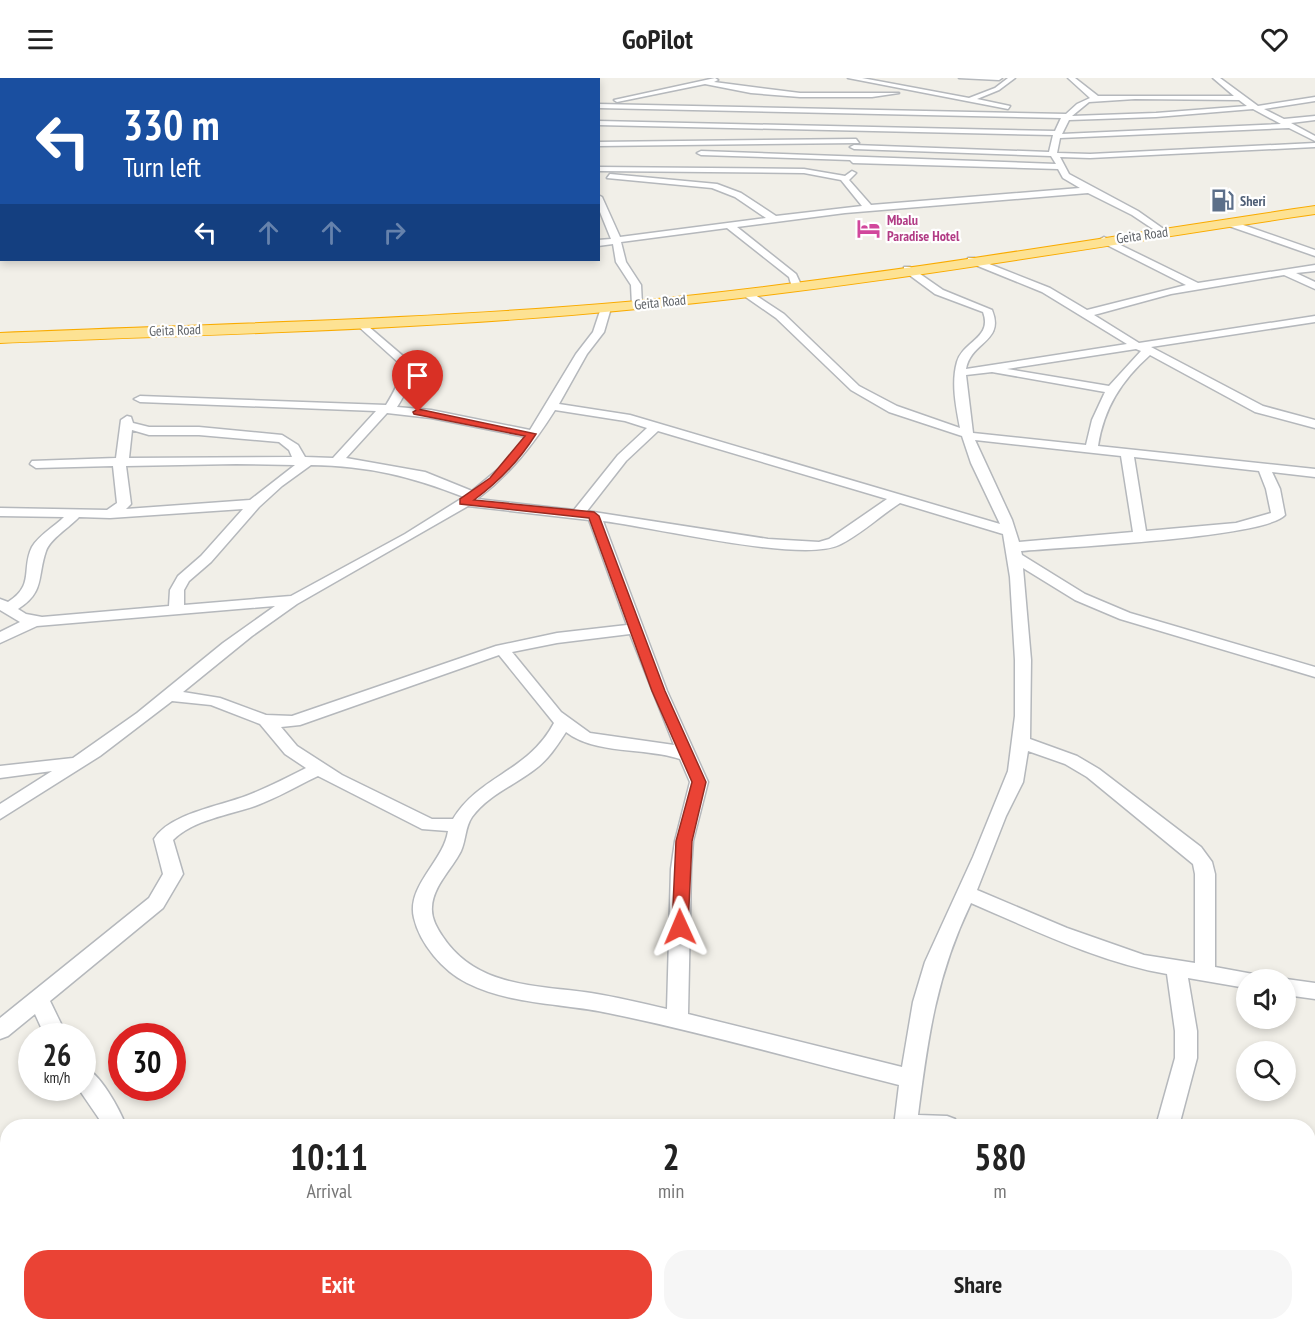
<!DOCTYPE html>
<style>
body{margin:0;font-family:"PT Sans Narrow",sans-serif;background:#f6f6f6;color:#222;height:100vh;display:flex;flex-direction:column;font-size:22px;white-space:nowrap}
*{box-sizing:border-box;margin:0}
p{font-size:20px;color:#767676}
.icon{flex:none;width:33px;height:33px;fill:none;stroke:currentColor;stroke-width:2;stroke-linecap:round;stroke-linejoin:round}
.map{position:relative;flex:1;overflow:hidden}
.sheet{position:absolute;left:0px;top:1041px;width:1316px;height:212px;display:flex;flex-direction:column;background:#fff;border-radius:24px 24px 0 0;box-shadow:0 3px 9px #0003}
.sheet>*{flex:none}
.top-card{position:absolute;left:0px;top:0px;width:600px;height:183px;box-shadow:0 3px 9px #0003;background:#1a4fa0;color:#fff;overflow:hidden}
.buttons{position:absolute;left:1236px;top:891px;display:grid;gap:12px}
.buttons a{display:grid;place-items:center;width:60px;height:60px;border-radius:50%;background:#fff;box-shadow:0 3px 9px #0003;font-size:30px}
.speed{position:absolute;left:18px;top:945px;display:flex;gap:12px;font-size:30px;font-weight:700;text-align:center}
.speed>*{display:grid;place-content:center;width:78px;height:78px;border-radius:50%;background:#fff;box-shadow:0 3px 9px #0003;line-height:1}
.speed small{font-size:15px;font-weight:400}
.speed .limit{border:9px solid #d22;background:#fff;color:#111}
.pin{position:absolute;display:grid;place-items:center;width:51px;height:51px;color:#fff;margin:-62px -26px;border-radius:50% 50% 50% 0;rotate:-45deg;box-shadow:0 0 6px #0007}
.pin .icon{rotate:45deg}
.me{position:absolute;width:66px;margin:-33px;rotate:359deg;stroke-linejoin:round;filter:drop-shadow(0 0 4px #0008)}
.turn{display:flex;align-items:center;gap:21px;height:126px;padding:0 24px;font-size:27px}
.turn .icon{width:78px;height:78px;stroke-width:2.5}
.turn b{display:block;font-size:42px;line-height:51px}
.lanes{display:flex;align-items:center;height:57px;padding:0 24px;background:#0003;justify-content:center;gap:30px;direction:ltr}
.lanes .off{opacity:.35}
.eta{display:flex;justify-content:space-evenly;align-items:center;height:102px;text-align:center}
.eta b{font-size:36px;font-weight:600;line-height:42px}
.action{display:flex;gap:12px;margin-top:auto;padding:12px 24px}
.action a{flex:1;height:69px;border-radius:24px;background:#ea4335;color:#fff;font-size:24px;font-weight:600;line-height:69px;text-align:center}
.action a+a{background:#f6f6f6;color:#222}
header{display:flex;justify-content:space-between;align-items:center;height:78px;padding:0 24px;background:#fff;font-size:27px;font-weight:600}
.map>svg:first-child{display:block}
.lines{fill:none;stroke-linecap:round;stroke-linejoin:round}
.minor-casing{stroke:#b5b8bc;stroke-width:3}
.highway-casing{stroke:#f9ab00;stroke-width:2}
.minor{fill:#fff;fill-rule:evenodd}
.highway{fill:#fde293;fill-rule:evenodd}
.route{fill:#ea4335;stroke:#982c22;stroke-width:1.5}
.labels{text-anchor:middle;stroke-width:4.5;stroke-linejoin:round;paint-order:stroke}
.far-service-label{font-size:14px;font-weight:bold;fill:#4e5e75;stroke:#fff;text-anchor:start}
.far-hotel-label{font-size:14px;font-weight:bold;fill:#b23c85;stroke:#fff;text-anchor:start}
.far-street-label{font-size:14px;fill:#5f6368;stroke:#fff}
</style>
<header><svg class="icon" aria-label="menu" viewBox="0 0 24 24"><path d="M4 6h16M4 12h16M4 18h16"/></svg>GoPilot<svg class="icon" aria-label="heart" viewBox="0 0 24 24"><path d="M12 20l-8-8c-3-5 5-10 8-4 3-6 11-1 8 4z"/></svg></header>
<div class="map">
<svg width="1315" height="1252" viewBox="0 0 1315 1252">
<rect width="100%" height="100%" fill="#f1efe8"/>
<g class="lines">
<defs>
<g id="minor">
<path d="M715,0L718,2L714,4L800,15H899L872,19H800L751,15L705,6L617,24L614,22Z"/>
<path d="M848,0H862L969,20L995,10L1008,0H1015L999,12L977,21L1010,28L1008,31Z"/>
<path d="M959,0H1002L999,2Z"/>
<path d="M1068,0H1075L1098,18H1234L1213,0H1220L1258,28L1315,19V23L1264,31L1284,41L1315,38V42L1291,45L1315,58V63L1289,50L1060,60L1057,75L1090,76L1315,65V69L1090,80L1060,79L1069,96L1138,133L1165,152L1166,154L1162,157L1132,137L1088,115L845,135L737,149L796,196L802,209L797,212L792,209L789,199L727,150L621,164L626,184L641,207L642,227L637,230L632,227L631,207L616,184L613,166L598,168V162L611,161L598,129V117L602,119L620,159L766,140L735,119L712,110L607,100L610,96L717,106L741,115L776,138L862,128L841,102L804,95L598,93V89L804,91L845,98L852,93L856,95L849,102L871,127L1080,110L1063,100L1058,91L853,85L850,82L701,77L697,75L701,73L1056,86L1051,78L854,71L850,69L854,67L1049,74L1053,57L598,47V43L1055,53L1061,40L598,30V26L1066,36L1077,26L1090,20ZM1135,21L1239,22L1247,28L1156,35L1072,38L1089,24ZM1253,31L1281,46L1062,56L1069,42L1156,39Z"/>
<path d="M856,61L859,65L598,68V64Z"/>
<path d="M1229,142L1315,172V178L1226,147V143Z"/>
<path d="M1104,159L1198,205L1315,187V193L1296,195L1315,204V211L1284,197L1171,216L1094,237L1139,265L1315,238V244L1151,269L1263,328L1315,342V350L1255,334L1150,277C1121,303 1104,330 1098,368L1315,391V399L1272,394L1280,411L1285,437C1265,460 1062,469 1021,473L1022,477L1085,516L1130,535L1315,589V599L1120,541L1075,522L1023,490L1031,582L1030,661L1077,678L1099,691L1201,769L1212,784L1215,796V889L1253,896L1256,902H1246V910L1188,900L1197,953V980L1179,1048H1156L1175,980V953L1167,896C1099,884 1034,852 971,825C936,898 928,959 918,1037L947,1038L955,1041L958,1048H894L899,1007C802,983 706,955 608,935C561,925 511,927 467,905C443,893 420,866 414,840C406,808 444,783 448,753L422,751L318,698C297,708 277,720 255,728C229,737 193,742 173,762L183,796L163,830L50,923L67,958H45L35,936L8,958L0,961V940L149,820L163,796L154,761C169,736 220,728 246,718C267,710 286,700 306,690L285,676L260,646L211,627L172,623L100,678L0,741V726L52,693L0,700V688L73,680L137,635L223,565L275,528L37,548L0,565V554L20,544L0,532V521L8,524C35,507 21,491 32,469C38,458 55,448 64,439L0,438V430L107,432L117,425L113,388L36,390L30,386L32,383L116,380L121,342L127,338L131,339L133,345L149,349H199L282,357L298,367L305,379L333,380L376,333L140,324L134,321L140,318L386,327C394,314 402,301 399,285L358,248V244L362,243L410,284C413,301 406,315 397,329L431,332L530,352L576,276L593,254L601,230L606,227L611,230L604,254L587,276L559,326L630,337L1000,446L971,385L962,358L889,334L851,312L776,240L740,215L749,213L784,236L859,308L897,328L960,350C956,329 951,305 957,284C963,263 993,260 983,234L935,216L904,193V189H910L943,212L992,232C1005,264 971,263 966,291L1127,266L1042,214L968,184V180H974L1050,210L1087,232L1186,207L1101,164L1099,162ZM1136,271L1141,273L1109,308L1007,291ZM992,294L1105,314L1092,342L1086,367L973,355L966,297ZM555,332L625,343L647,350L618,377L574,432L477,421C510,396 533,367 555,332ZM387,335L431,340L526,359L501,389L472,413L425,394L346,380ZM132,352L149,357H199L279,364L289,372L292,379L129,380ZM658,353L887,421L829,461L819,464L768,461L587,433L626,383ZM975,362L1121,378L1133,454L1019,464L1012,442ZM1134,379L1259,393L1266,411L1271,435L1236,445L1146,453ZM236,386L295,387L250,422L126,431L131,426L126,388ZM311,387C369,388 410,398 464,419L405,456L291,518L184,527V512L189,503L211,484L259,429L282,408ZM900,425L1003,456L1010,499L1015,582V638L1008,693L973,779L925,884L913,924L902,989L688,936L691,791L693,763L708,704L667,613L603,443C652,449 802,485 839,467C860,457 880,438 900,425ZM468,428L589,442L627,547L557,555L496,568L292,638L266,637L220,620L183,614L252,558L297,526ZM243,431L201,478L178,498L170,512L169,528L42,539L26,536L18,531C45,514 37,499 46,473C50,461 70,449 79,439L110,440ZM630,556L674,667L590,655L561,634L512,574L557,565ZM499,577L554,645C528,694 480,697 453,741H432L342,697L297,668L281,649L300,647ZM566,654C596,677 644,669 680,681L690,704L675,763L671,791L667,931C641,925 616,919 591,915C537,907 477,910 443,859C437,850 431,840 432,829C433,808 452,791 461,773C466,762 465,749 472,739C488,717 513,708 534,692C548,682 557,668 566,654ZM1028,673L1065,686L1087,699L1193,786L1195,796V885L1144,877L1067,850L977,812L1006,738L1023,704Z"/>
<path d="M2,162V168L0,169V163Z"/>
<path d="M1286,901L1315,905V921L1286,917Z"/>
<path d="M82,988C100,994 120,1032 126,1048H104L78,1010H82Z"/>
<path d="M1308,1084L1315,1085V1105L1308,1104Z"/>
<path d="M248,1245H281L284,1252H251Z"/>
<path d="M878,1245H904L903,1252H877Z"/>
<path d="M1056,1245H1092L1095,1252H1059Z"/>
<path d="M1125,1245H1151L1149,1252H1123Z"/>
</g>
<path id="highway" d="M1315,128V136C1090,169 864,210 637,231C426,252 212,256 0,265V255C212,246 425,242 637,223C864,201 1090,161 1315,128Z"/>
</defs>
<use href="#minor" class="minor-casing"/>
<use href="#highway" class="highway-casing"/>
<use href="#minor" class="minor"/>
<use href="#highway" class="highway"/>
</g>
<path class="route" d="M418,331L536,356C519,383 500,403 474,422L594,434L599,438L665,613L706,704L692,763L688,849L686,853L680,855L672,849L676,763L692,704L652,613L589,440L460,426V421L490,400L525,358L414,336L413,334Z"/>
<defs>
<symbol id="fuel-bare" viewBox="-9 -9 18 18"><path d="M-5.5-6h7V0h2V4h1.3V-2.5L3-4.5l.8-.8L6-3V5H2.5V1h-1V6h-7ZM-4.2-4.7v3.2H.2V-4.7Z" fill="#5c6f8a" stroke="#fff" stroke-width="2.5" paint-order="stroke"/></symbol>
<symbol id="hotel-bare" viewBox="-9 -9 18 18"><path d="M-6-4.5h1.5V1H6V5H4.5V3h-9V5H-6ZM-4 0a1.8 1.8 0 1 1 3.6 0ZM.5 0V-2.5h3Q6-2.5 6 0Z" fill="#d1479c" stroke="#fff" stroke-width="2.5" paint-order="stroke"/></symbol>
</defs>
<g fill-rule="evenodd">
<use href="#fuel-bare" x="1206" y="106" width="33" height="33"/>
<use href="#hotel-bare" x="852" y="134" width="33" height="33"/>
</g>
<g class="labels">
<g class="far-service-label">
<text x="1240" y="128">Sheri</text>
</g>
<g class="far-hotel-label">
<text x="887" y="147">Mbalu<tspan x="887" dy="16">Paradise Hotel</tspan></text>
</g>
<g class="far-street-label">
<text transform="translate(1142 157) rotate(-8)" y="5">Geita Road</text>
<text transform="translate(660 224) rotate(-6)" y="5">Geita Road</text>
<text transform="translate(175 252) rotate(-2)" y="5">Geita Road</text>
</g>
</g>
</svg>
<div class="buttons">
<a><svg class="icon" aria-label="sound" viewBox="0 0 24 24"><path d="M4 9h4l5-4v14l-5-4H4zM17 9q2 3 0 6"/></svg></a>
<a><svg class="icon" aria-label="search" viewBox="0 0 24 24"><circle cx="10" cy="10" r="6"/><path d="M15 15l6 6"/></svg></a>
</div>
<div class="speed"><div>26<small>km/h</small></div><div class="limit">30</div></div>
<div class="pin" style="left:418px;top:334px;background:#d93025"><svg class="icon" aria-label="arrive" viewBox="0 0 24 24"><path d="M6 21V4h12l-3 4 3 4H6"/></svg></div>
<svg class="me" style="left:680px;top:849px" viewBox="-20 -20 40 40"><path d="M0-17L14 15 0 8-14 15z" fill="#ea4335" stroke="#fff" stroke-width="4"/></svg>
<div class="top-card">
<div class="turn"><svg class="icon" aria-label="left" viewBox="0 0 24 24"><path d="M17 20v-9H6M10 6l-5 5 5 5"/></svg><div><b>330 m</b>Turn left</div></div>
<div class="lanes"><svg class="icon" aria-label="left" viewBox="0 0 24 24"><path d="M17 20v-9H6M10 6l-5 5 5 5"/></svg><svg class="icon off" aria-label="ahead" viewBox="0 0 24 24"><path d="M12 20V5M6 11l6-6 6 6"/></svg><svg class="icon off" aria-label="ahead" viewBox="0 0 24 24"><path d="M12 20V5M6 11l6-6 6 6"/></svg><svg class="icon off" aria-label="right" viewBox="0 0 24 24"><path d="M7 20v-9h11M14 6l5 5-5 5"/></svg></div>
</div>
<section class="sheet">
<div class="eta">
<div><b>10:11</b><p>Arrival</p></div>
<div><b>2</b><p>min</p></div>
<div><b>580</b><p>m</p></div>
</div>
<div class="action"><a>Exit</a><a>Share</a></div>
</section>
</div>
